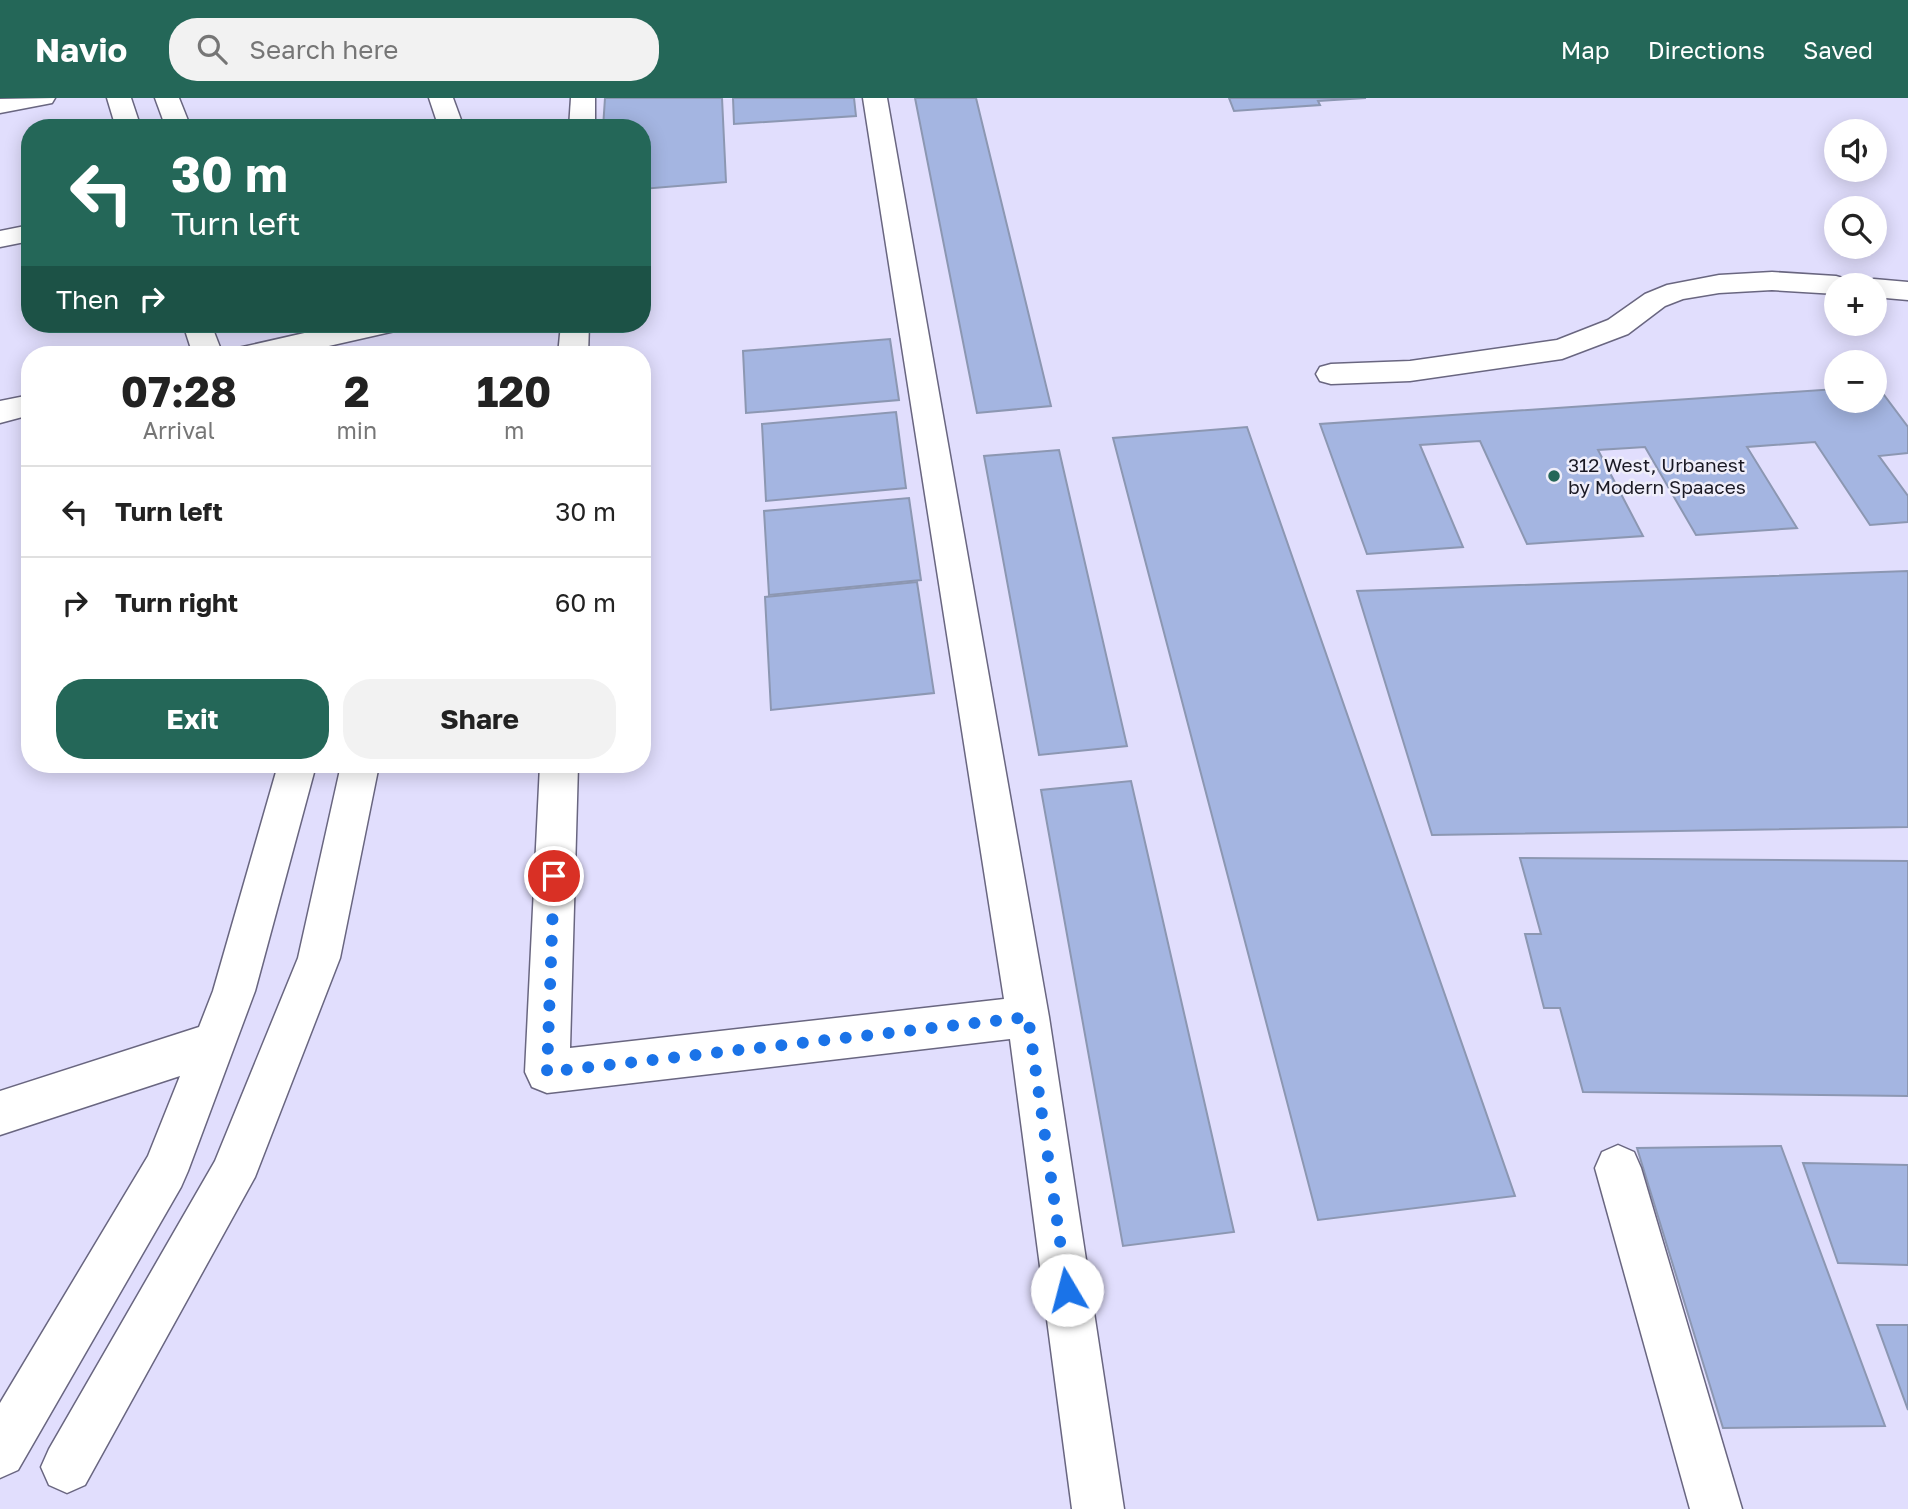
<!DOCTYPE html>
<meta charset="utf-8">
<style>
body{margin:0;font-family:"Golos Text",sans-serif;background:#f2f2f2;color:#222;height:100vh;display:flex;flex-direction:column;font-size:26px;white-space:nowrap}
*{box-sizing:border-box;margin:0}
p{font-size:23px;color:#767676}
.icon{flex:none;width:38px;height:38px;fill:none;stroke:currentColor;stroke-width:2;stroke-linecap:round;stroke-linejoin:round}
.map{position:relative;flex:1;overflow:hidden}
.drawer{position:absolute;left:21px;top:248px;width:630px;height:427px;display:flex;flex-direction:column;background:#fff;border-radius:28px;box-shadow:0 4px 18px #0003}
.drawer>*{flex:none}
.banner{position:absolute;left:21px;top:21px;width:630px;height:214px;border-radius:28px;box-shadow:0 4px 18px #0003;background:#246758;color:#fff;overflow:hidden}
.controls{position:absolute;left:1824px;top:21px;display:grid;gap:14px}
.controls a{display:grid;place-items:center;width:63px;height:63px;border-radius:50%;background:#fff;box-shadow:0 4px 18px #0003;font-size:35px}
.pin{position:absolute;display:grid;place-items:center;width:60px;height:60px;color:#fff;margin:-30px;border:4px solid #fff;border-radius:50%;box-shadow:0 2px 7px #0007}
.me{position:absolute;width:77px;margin:-38px;rotate:352deg;stroke-linejoin:round;filter:drop-shadow(0 0 5px #0008)}
.turn{display:flex;align-items:center;gap:24px;height:147px;padding:0 35px;font-size:32px}
.turn .icon{width:91px;height:91px;stroke-width:2.5}
.turn b{display:block;font-size:49px;line-height:60px}
.then{display:flex;align-items:center;height:66px;padding:0 35px;background:#0003;gap:14px;font-size:26px}
.eta{display:flex;justify-content:space-evenly;align-items:center;height:119px;text-align:center}
.eta b{font-size:42px;font-weight:700;line-height:49px}
.button{display:flex;gap:14px;margin-top:auto;padding:14px 35px}
.button a{flex:1;height:80px;border-radius:28px;background:#246758;color:#fff;font-size:28px;font-weight:700;line-height:80px;text-align:center}
.button a+a{background:#f2f2f2;color:#222}
ul{padding:0;list-style:none}
li{display:flex;align-items:center;gap:21px;height:91px;padding:0 35px;border-top:2px solid #e0e0e0}
li div{flex:1}
li b{display:block;font-size:26px}
li em{font-style:normal}
header{display:flex;align-items:center;gap:42px;box-sizing:border-box;height:98px;padding:0 35px;background:#246758;color:#fff}
header strong{font-size:33px}
nav{display:flex;gap:38px;margin-inline-start:auto;font-size:24px}
.search{width:490px;height:63px;background:#f2f2f2;display:flex;align-items:center;gap:18px;box-sizing:border-box;padding:0 24px;border-radius:28px;color:#767676;font-size:26px}
.map>svg:first-child{display:block}
.building{fill:#a4b5e1;stroke:#8c97b2;stroke-width:2}
.lines{fill:none;stroke-linecap:round;stroke-linejoin:round}
.minor-casing{stroke:#696680;stroke-width:3}
.minor{fill:#fff;fill-rule:evenodd}
.route{stroke:#1a73e8;stroke-width:12;stroke-dasharray:0 21.6}
.poi-dot{fill:#246758;stroke:#efeefa;stroke-width:2.5}
.labels{text-anchor:middle;stroke-width:5;stroke-linejoin:round;paint-order:stroke}
.poi-label{font-size:19px;fill:#1a1924;stroke:#efeefa;text-anchor:start}
</style>
<header>
<strong>Navio</strong>
<div class="search"><svg class="icon" aria-label="search" viewBox="0 0 24 24"><circle cx="10" cy="10" r="6"/><path d="M15 15l6 6"/></svg>Search here</div>
<nav><a>Map</a><a>Directions</a><a>Saved</a></nav>
</header>
<div class="map">
<svg width="1908" height="1411" viewBox="0 0 1908 1411">
<rect width="100%" height="100%" fill="#e1defd"/>
<g class="building">
<path d="M605,0H722L726,84L642,91V30H603Z"/>
<path d="M733,0H854L856,18L734,26Z"/>
<path d="M915,0H976L1051,308L977,315Z"/>
<path d="M1229,0H1366L1318,3L1320,7L1234,13Z"/>
<path d="M890,241L899,302L746,315L743,253Z"/>
<path d="M1874,289H1878L1908,329V355L1879,358L1908,398V424L1870,427L1815,344L1747,349L1797,430L1696,437L1645,349L1598,352L1643,438L1527,446L1480,343L1420,347L1463,449L1367,456L1320,326L1836,291V303H1874Z"/>
<path d="M896,314L906,390L766,403L762,326Z"/>
<path d="M1247,329L1515,1098L1318,1122L1113,340Z"/>
<path d="M1059,352L1127,648L1039,657L984,358Z"/>
<path d="M909,400L921,482L769,497L764,413Z"/>
<path d="M1908,473V729L1432,737L1357,493Z"/>
<path d="M917,484L934,595L771,612L765,499Z"/>
<path d="M1131,683L1234,1134L1123,1148L1041,692Z"/>
<path d="M1520,760L1908,763V998L1583,994L1560,910H1544L1525,836H1541Z"/>
<path d="M1781,1048L1885,1328L1723,1330L1637,1050Z"/>
<path d="M1803,1065L1908,1067V1167L1838,1165Z"/>
<path d="M1877,1227H1908V1312Z"/>
</g>
<g class="lines">
<defs>
<g id="minor">
<path d="M55,0L52,5L0,15V1Z"/>
<path d="M107,0H131L141,30H116Z"/>
<path d="M155,0H179L191,30H166Z"/>
<path d="M429,0H453L464,30H439Z"/>
<path d="M571,0H595V30H569Z"/>
<path d="M863,0H887L1049,919L1124,1411H1072L1010,941L547,995L532,989L525,974L540,667H578L570,950L1004,901Z"/>
<path d="M30,127V143L0,149V133Z"/>
<path d="M1772,174L1836,178L1846,181L1850,187H1836V196L1772,192L1719,195L1683,201L1665,208L1628,236L1562,261L1410,283L1331,286L1320,283L1316,276L1320,269L1331,266L1410,263L1557,242L1608,222L1645,196L1667,187L1719,177Z"/>
<path d="M1874,181L1908,184V202L1874,199V187H1862L1864,184Z"/>
<path d="M183,226H211L223,257H193Z"/>
<path d="M344,226H399L395,233L289,257H233L238,250Z"/>
<path d="M561,226H589L588,257H558Z"/>
<path d="M30,297V317L0,325V303Z"/>
<path d="M278,667H316L255,893L188,1073L181,1089L18,1372L0,1380V1305L148,1058L180,978L0,1037V993L199,929L213,893Z"/>
<path d="M341,667H379L340,860L255,1079L85,1387L67,1395L49,1387L41,1369L49,1351L215,1063L298,860Z"/>
<path d="M1618,1047L1634,1054L1641,1070L1742,1411H1690L1595,1070L1602,1054Z"/>
</g>
</defs>
<use href="#minor" class="minor-casing"/>
<use href="#minor" class="minor"/>
</g>
<g class="lines">
<path class="route" d="M554,778L547,974L1028,919L1067,1192"/>
</g>
<circle class="poi-dot" cx="1554" cy="378" r="7"/>
<g class="labels">
<g class="poi-label">
<text x="1568" y="374">312 West, Urbanest<tspan x="1568" dy="22">by Modern Spaaces</tspan></text>
</g>
</g>
</svg>
<div class="controls">
<a><svg class="icon" aria-label="sound" viewBox="0 0 24 24"><path d="M4 9h4l5-4v14l-5-4H4zM17 9q2 3 0 6"/></svg></a>
<a><svg class="icon" aria-label="search" viewBox="0 0 24 24"><circle cx="10" cy="10" r="6"/><path d="M15 15l6 6"/></svg></a>
<a>+</a>
<a>−</a>
</div>
<div class="pin" style="left:554px;top:778px;background:#d93025"><svg class="icon" aria-label="arrive" viewBox="0 0 24 24"><path d="M6 21V4h12l-3 4 3 4H6"/></svg></div>
<svg class="me" style="left:1067px;top:1192px" viewBox="-20 -20 40 40"><circle r="19" fill="#fff"/><path d="M0-13L10 11 0 6-10 11z" fill="#1a73e8"/></svg>
<div class="banner">
<div class="turn"><svg class="icon" aria-label="left" viewBox="0 0 24 24"><path d="M17 20v-9H6M10 6l-5 5 5 5"/></svg><div><b>30 m</b>Turn left</div></div>
<div class="then">Then<svg class="icon" aria-label="right" viewBox="0 0 24 24"><path d="M7 20v-9h11M14 6l5 5-5 5"/></svg></div>
</div>
<section class="drawer">
<div class="eta">
<div><b>07:28</b><p>Arrival</p></div>
<div><b>2</b><p>min</p></div>
<div><b>120</b><p>m</p></div>
</div>
<ul>
<li><svg class="icon" aria-label="left" viewBox="0 0 24 24"><path d="M17 20v-9H6M10 6l-5 5 5 5"/></svg><div><b>Turn left</b></div><em>30 m</em></li>
<li><svg class="icon" aria-label="right" viewBox="0 0 24 24"><path d="M7 20v-9h11M14 6l5 5-5 5"/></svg><div><b>Turn right</b></div><em>60 m</em></li>
</ul>
<div class="button"><a>Exit</a><a>Share</a></div>
</section>
</div>
